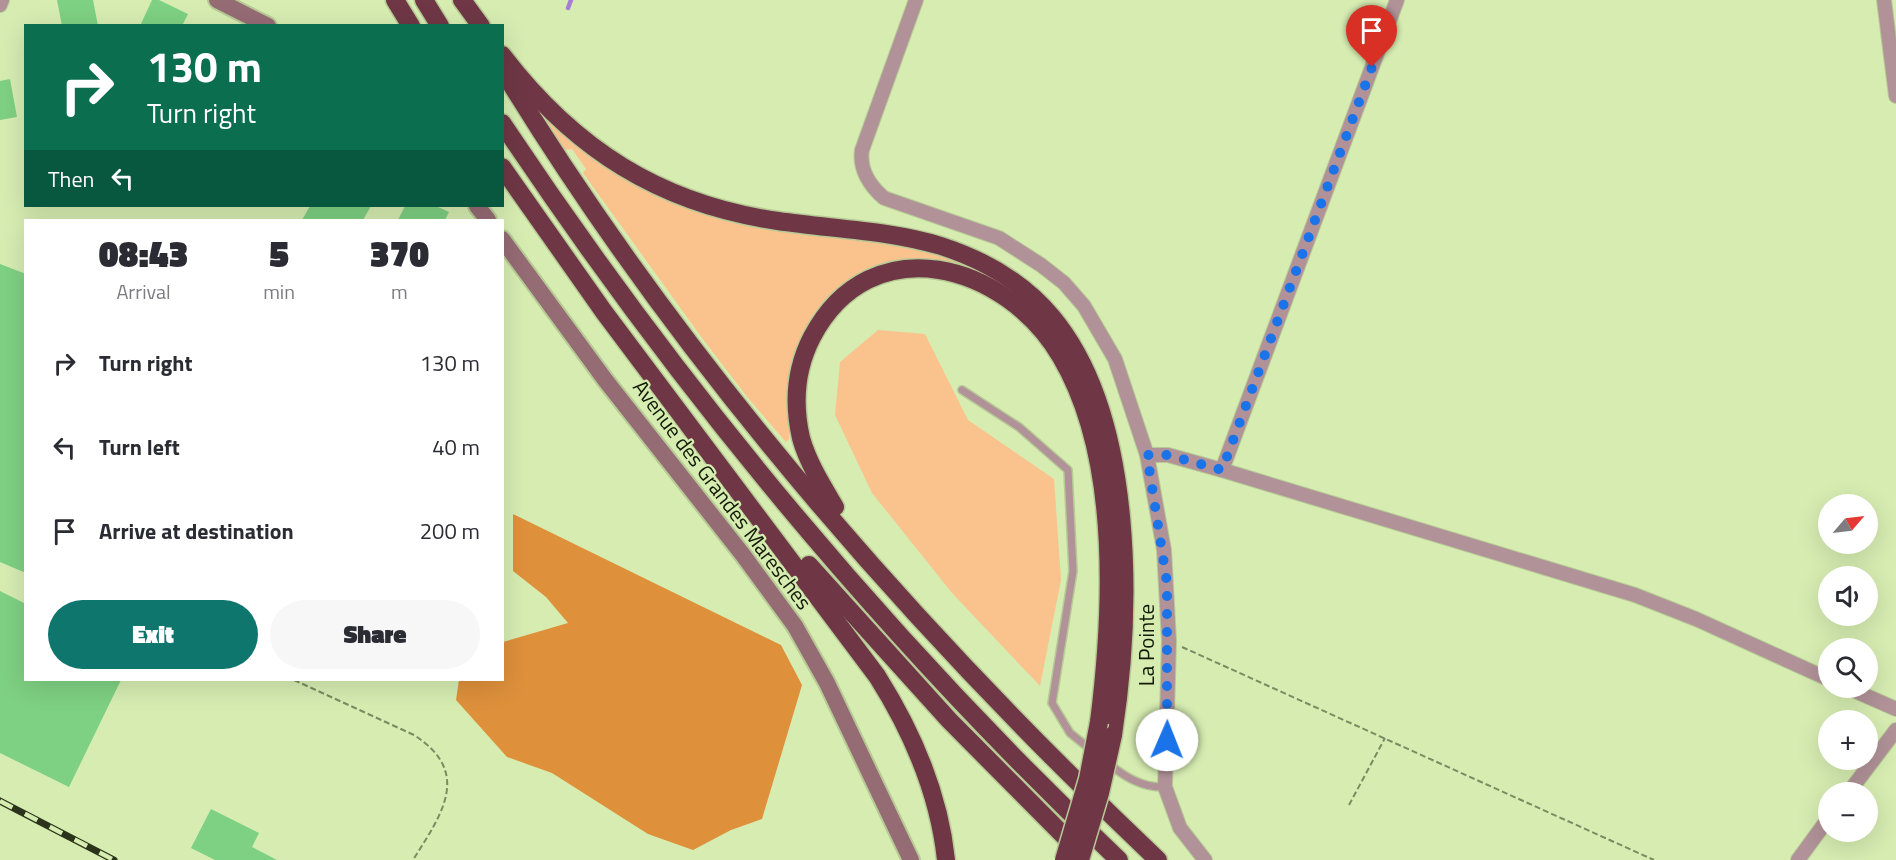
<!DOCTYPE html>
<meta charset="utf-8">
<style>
body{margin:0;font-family:"Titillium Web",sans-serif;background:#f7f7f7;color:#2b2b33;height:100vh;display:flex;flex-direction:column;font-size:22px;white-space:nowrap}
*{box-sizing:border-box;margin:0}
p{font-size:20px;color:#7c7c81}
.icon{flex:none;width:33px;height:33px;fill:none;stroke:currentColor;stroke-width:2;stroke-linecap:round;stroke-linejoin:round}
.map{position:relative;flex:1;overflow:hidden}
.sheet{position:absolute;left:24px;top:219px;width:480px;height:462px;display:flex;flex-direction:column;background:#fff;border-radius:0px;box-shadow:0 6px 24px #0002}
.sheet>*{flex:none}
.top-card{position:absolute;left:24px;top:24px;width:480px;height:183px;border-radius:0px;box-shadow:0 6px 24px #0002;background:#0b6e4f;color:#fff;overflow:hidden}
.needle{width:39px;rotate:62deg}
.fabs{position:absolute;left:1818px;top:494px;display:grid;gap:12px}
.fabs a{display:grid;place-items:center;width:60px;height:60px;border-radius:50%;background:#fff;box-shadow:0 6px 24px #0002;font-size:30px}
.pin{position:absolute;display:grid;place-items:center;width:51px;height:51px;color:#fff;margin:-62px -26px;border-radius:50% 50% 50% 0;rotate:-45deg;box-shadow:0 0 6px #0007}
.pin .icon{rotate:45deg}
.me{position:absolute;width:66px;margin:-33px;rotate:1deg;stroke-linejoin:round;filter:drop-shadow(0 0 4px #0008)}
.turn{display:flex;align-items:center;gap:21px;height:126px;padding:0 24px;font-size:27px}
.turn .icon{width:78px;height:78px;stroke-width:2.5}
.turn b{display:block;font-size:42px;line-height:51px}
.then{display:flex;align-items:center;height:57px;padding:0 24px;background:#0003;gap:12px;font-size:22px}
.eta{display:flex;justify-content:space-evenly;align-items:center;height:102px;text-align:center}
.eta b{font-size:36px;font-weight:800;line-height:42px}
.primary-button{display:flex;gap:12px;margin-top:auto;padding:12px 24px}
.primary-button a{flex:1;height:69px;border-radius:36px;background:#0f766e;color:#fff;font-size:24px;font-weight:800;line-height:69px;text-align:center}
.primary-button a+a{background:#f7f7f7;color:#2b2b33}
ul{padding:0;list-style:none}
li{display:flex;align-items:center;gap:18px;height:84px;padding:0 24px}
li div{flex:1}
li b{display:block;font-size:22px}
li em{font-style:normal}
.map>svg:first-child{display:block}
.green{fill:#fac38e}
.forest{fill:#de903b}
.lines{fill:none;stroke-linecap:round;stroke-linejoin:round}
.stream{stroke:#a87dd7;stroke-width:4.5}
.building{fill:#7ed082}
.service-casing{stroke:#b7ca95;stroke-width:10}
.minor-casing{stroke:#b7ca95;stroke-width:16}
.secondary-casing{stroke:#b7ca95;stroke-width:20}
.motorway-casing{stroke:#b7ca95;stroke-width:21}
.path{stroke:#7c8b62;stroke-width:2;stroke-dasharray:6 3;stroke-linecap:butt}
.service{stroke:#b09298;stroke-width:7}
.minor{stroke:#b09298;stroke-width:14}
.secondary{stroke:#956b74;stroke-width:16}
.motorway{stroke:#6f3745;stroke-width:18}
.rail-casing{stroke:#2b341a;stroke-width:7}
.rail{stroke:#d6ecb1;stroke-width:4.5;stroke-dasharray:14;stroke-linecap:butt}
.motorway-bridge-casing{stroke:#b7ca95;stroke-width:21;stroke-linecap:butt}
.motorway-bridge{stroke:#6f3745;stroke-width:18}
.route{stroke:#1a73e8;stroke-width:10;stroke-dasharray:0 18}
.labels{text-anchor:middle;stroke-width:4.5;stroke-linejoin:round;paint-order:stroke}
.street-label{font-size:21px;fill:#121904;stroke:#d6ecb1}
</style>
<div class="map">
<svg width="1896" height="860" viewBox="0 0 1896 860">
<rect width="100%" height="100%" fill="#d6ecb1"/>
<g class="green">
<path d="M536,106L689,208L746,224L870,239L932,252L959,263L929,261L827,303L808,326L792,365L788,387L789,439L786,442L748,398L702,338L583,173L586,169L572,149L564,150Z"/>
<path d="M878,330L925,334L968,420L1054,479L1061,580L1040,686L952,593L872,493L835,415L840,362Z"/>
</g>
<path class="forest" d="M513,514L781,645L802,685L762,819L731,830L693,850L648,834L552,773L507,757L456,700L459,680H502L503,642L568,623L546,597L513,571Z"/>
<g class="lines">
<path class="stream" d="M568,8L571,0"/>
</g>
<g class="building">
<path d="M57,0H93L98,26H62Z"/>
<path d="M152,0H159L188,14L182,26H140Z"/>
<path d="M10,79L17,117L0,120V81Z"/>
<path d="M310,206H371L363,220H302Z"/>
<path d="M405,206H436L449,212L445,220H398Z"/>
<path d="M0,264L26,274V573L0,562Z"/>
<path d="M0,591L26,604V680H121L69,787L0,753Z"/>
<path d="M211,809L259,833L252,847L277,860H215L191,848Z"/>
</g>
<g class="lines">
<defs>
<g id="service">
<path d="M962,390L1019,427L1068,470L1073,571L1052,703L1070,733L1090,749"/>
<path d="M1109,764C1125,777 1143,788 1165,787"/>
</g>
<g id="minor">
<path d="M916,0L862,150C859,169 870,186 884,198L999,238L1041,265L1064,283L1084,306L1115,359L1147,455L1164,550L1169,641L1165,787L1180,828L1205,860"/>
<path d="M1884,0L1896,96"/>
<path d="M0,5L2,0"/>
<path d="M1147,455H1168L1222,470L1635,595L1696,619L1828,679"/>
<path d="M1222,470L1397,0"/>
<path d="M1846,687L1896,709"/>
<path d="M1849,792L1896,730"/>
<path d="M1798,860L1828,819"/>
</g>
<g id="secondary">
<path d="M217,0L268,26"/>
<path d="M477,206L488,220"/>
<path d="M502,239L606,381L743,555L795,626L827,683L911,860"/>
</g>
<g id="motorway">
<path d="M395,0L411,26"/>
<path d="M424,0L440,26"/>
<path d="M462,0L481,26"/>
<path d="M502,55C574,149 660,204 778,221C832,229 888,230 941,246C984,260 1023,282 1052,317C1136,418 1132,612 1113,735"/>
<path d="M502,69C680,362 910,625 1158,860"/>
<path d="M502,123C680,390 886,639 1119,860"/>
<path d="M502,167L604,312L877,676C913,733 939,793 946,860"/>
<path d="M835,507C822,485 808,463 801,438C793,403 796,368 812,337C871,225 1006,263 1061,357C1120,457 1113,611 1099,722"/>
<path d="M809,565L949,720L1078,850"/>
</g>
</defs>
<use href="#service" class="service-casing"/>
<use href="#minor" class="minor-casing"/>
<use href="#secondary" class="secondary-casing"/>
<use href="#motorway" class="motorway-casing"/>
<g class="path">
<path d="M1182,647L1654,860"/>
<path d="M294,680L414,735C473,773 441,815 413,860"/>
<path d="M1349,805L1385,738"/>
</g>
<use href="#service" class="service"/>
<use href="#minor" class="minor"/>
<use href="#secondary" class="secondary"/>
<use href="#motorway" class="motorway"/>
<defs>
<path id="rail" d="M0,801L114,860"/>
</defs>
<use href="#rail" class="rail-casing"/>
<use href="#rail" class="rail"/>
<defs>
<g id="motorway-bridge">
<path d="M1064,860L1088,779L1099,722"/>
<path d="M1080,860L1100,793L1113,735"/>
</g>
</defs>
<use href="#motorway-bridge" class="motorway-bridge-casing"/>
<use href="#motorway-bridge" class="motorway-bridge"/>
</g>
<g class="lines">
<path class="route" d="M1167,740V583L1147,455H1168L1222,470L1372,67"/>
</g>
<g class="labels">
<g class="street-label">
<text transform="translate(722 495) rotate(53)" y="7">Avenue des Grandes Maresches</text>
<text transform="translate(1147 645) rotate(-90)" y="7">La Pointe</text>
</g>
</g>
</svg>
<div class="fabs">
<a><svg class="needle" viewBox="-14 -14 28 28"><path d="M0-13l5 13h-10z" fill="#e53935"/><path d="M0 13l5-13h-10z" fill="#7c7c81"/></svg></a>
<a><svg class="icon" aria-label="sound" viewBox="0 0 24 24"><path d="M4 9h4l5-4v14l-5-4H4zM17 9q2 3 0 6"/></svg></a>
<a><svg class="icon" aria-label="search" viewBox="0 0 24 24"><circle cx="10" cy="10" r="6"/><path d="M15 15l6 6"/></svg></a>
<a>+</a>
<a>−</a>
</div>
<div class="pin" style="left:1372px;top:67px;background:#d93025"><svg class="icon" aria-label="arrive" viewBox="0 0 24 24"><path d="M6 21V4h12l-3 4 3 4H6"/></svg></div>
<svg class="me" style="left:1167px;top:740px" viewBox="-20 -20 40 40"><circle r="19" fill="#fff"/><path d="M0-13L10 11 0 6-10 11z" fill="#1a73e8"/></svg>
<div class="top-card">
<div class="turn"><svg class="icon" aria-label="right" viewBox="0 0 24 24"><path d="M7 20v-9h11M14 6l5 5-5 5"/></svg><div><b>130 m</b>Turn right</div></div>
<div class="then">Then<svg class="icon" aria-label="left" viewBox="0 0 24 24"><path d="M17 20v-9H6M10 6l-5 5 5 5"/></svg></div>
</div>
<section class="sheet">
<div class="eta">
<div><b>08:43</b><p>Arrival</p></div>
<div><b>5</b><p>min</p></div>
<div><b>370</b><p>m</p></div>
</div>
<ul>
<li><svg class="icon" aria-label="right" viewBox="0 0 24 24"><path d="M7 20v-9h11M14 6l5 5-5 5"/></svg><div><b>Turn right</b></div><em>130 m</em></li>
<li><svg class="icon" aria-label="left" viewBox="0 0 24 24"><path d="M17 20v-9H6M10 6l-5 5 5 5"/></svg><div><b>Turn left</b></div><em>40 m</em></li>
<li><svg class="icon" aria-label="arrive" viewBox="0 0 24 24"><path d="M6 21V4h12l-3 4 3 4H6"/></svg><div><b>Arrive at destination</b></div><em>200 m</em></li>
</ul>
<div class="primary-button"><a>Exit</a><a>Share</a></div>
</section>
</div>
